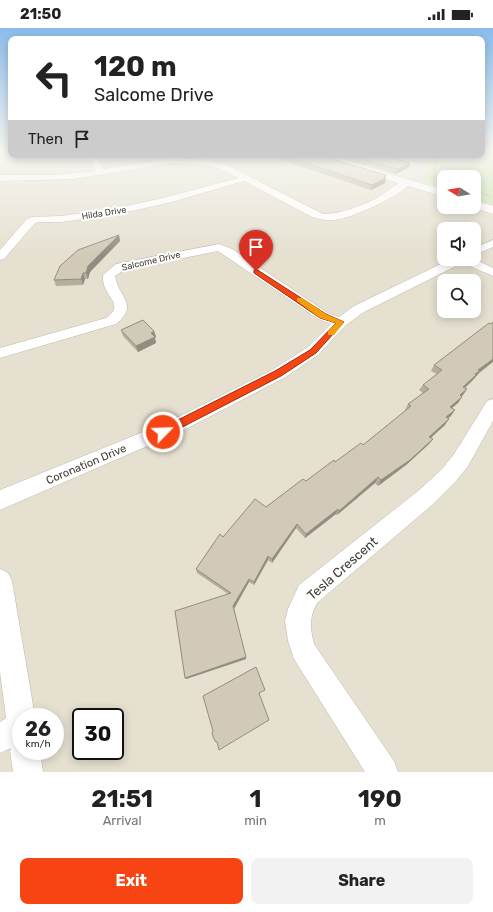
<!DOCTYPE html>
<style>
body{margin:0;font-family:Rubik,sans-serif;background:#f2f2f2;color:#222;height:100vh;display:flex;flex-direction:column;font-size:15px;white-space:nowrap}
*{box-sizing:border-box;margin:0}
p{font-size:13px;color:#767676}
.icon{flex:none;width:22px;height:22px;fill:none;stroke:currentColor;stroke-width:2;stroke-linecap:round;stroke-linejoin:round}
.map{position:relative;height:744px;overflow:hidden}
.details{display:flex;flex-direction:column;background:#fff;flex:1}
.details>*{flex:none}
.top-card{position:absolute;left:8px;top:8px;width:477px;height:122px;border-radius:8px;box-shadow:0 2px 10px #0003;background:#fff;color:#222;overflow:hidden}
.needle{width:26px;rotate:281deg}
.buttons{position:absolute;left:437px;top:142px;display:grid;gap:8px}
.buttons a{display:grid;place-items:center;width:44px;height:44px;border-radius:8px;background:#fff;box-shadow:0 2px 10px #0003;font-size:20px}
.speed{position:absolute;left:12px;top:680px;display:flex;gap:8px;font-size:20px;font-weight:700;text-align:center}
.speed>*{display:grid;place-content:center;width:52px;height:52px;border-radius:50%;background:#fff;box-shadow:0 2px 10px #0003;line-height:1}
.speed small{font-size:10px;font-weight:400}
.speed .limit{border:2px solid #111;border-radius:6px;background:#fff;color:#111}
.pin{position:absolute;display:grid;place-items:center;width:34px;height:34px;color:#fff;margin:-41px -17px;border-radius:50% 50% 50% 0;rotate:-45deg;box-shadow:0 0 4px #0007}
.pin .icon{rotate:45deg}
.me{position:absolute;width:44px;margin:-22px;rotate:66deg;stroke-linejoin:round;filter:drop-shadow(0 0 3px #0008)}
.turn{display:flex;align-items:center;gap:14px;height:84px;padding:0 20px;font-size:18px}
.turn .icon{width:52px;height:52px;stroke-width:2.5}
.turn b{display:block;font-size:28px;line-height:34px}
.then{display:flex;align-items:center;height:38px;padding:0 20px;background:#0003;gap:8px;font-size:15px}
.eta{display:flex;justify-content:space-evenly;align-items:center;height:68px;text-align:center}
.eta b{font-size:24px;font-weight:700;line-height:28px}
.primary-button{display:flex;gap:8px;margin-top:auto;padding:8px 20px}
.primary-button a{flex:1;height:46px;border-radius:8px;background:#f74413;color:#fff;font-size:16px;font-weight:700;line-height:46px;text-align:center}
.primary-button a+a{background:#f2f2f2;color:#222}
.status{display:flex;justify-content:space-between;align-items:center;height:28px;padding:0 20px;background:#fff;direction:ltr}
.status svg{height:11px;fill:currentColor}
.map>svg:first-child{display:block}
.residential{fill:#e5e0d0;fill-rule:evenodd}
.green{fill:#c7e5ab}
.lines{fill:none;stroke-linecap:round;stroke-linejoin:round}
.minor-casing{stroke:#bfb8a8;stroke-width:1}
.tertiary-casing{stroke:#bfb8a8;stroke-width:1}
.path{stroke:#bdb297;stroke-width:1.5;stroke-dasharray:1 1;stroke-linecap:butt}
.minor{fill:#fff;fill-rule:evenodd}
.tertiary{fill:#fff;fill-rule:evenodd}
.wall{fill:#b5ae9e}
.shaded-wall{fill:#938d81}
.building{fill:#d2cab8;stroke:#938d81}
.route{fill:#f74413;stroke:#a12c0c}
.slow{fill:#f59e0b}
.labels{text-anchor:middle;stroke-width:4;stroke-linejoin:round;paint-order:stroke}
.far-street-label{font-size:9px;fill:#423d33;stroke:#fff}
.street-label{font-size:11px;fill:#423d33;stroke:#fff}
.near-street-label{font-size:13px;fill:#423d33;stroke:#fff}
</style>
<div class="status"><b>21:50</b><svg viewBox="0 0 49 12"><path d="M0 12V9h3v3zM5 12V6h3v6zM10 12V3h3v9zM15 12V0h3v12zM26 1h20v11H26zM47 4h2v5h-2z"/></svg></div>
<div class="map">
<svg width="493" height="744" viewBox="0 0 493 744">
<rect width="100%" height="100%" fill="#f1ede2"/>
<path class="residential" d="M0,123H11V127H380L429,141L415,160L444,170V179H472L493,186V744H0ZM444,201H474V231H444ZM444,253H474V283H444ZM21,689H55V723H21ZM81,689H115V723H81Z"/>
<path class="green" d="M482,123H493V177L474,171V149H444V161L420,153L429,141L436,139L395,127H402L415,131V127H482Z"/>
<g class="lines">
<defs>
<g id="minor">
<path d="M88,127H96L103,141L172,130L206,132L227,137L323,186C341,186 361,178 377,170C386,165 400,151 410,153L411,155C400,168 351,191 334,192C326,193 320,191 312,189L244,153L168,175L113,187L61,194H38L34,196L4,231L0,232V222L26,192L32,189L61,188L113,181L163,170L238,150L221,141L206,137L172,135L74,151L0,153V147H53L96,143Z"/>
<path d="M493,212V219L474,227V220Z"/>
<path d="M219,216L232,221L328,285L339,289L354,278L451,231H474L493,240V248L462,235L364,284L346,297L318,327L284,350L182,403L0,482V462L170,393L272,342L308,319L331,296L318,291L218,223L124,242L115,248C118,269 140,277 116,296L0,330V320L106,290C124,277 108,271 104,257C103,254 103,250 103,247L116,236Z"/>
<path d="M493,371V393L468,438L456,453L432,477L317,575C309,589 310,601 314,616L394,733L398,744H365L294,631L288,613L285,593L288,581L299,557L418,463L442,441L454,426L487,373Z"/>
<path d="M0,541L8,545L12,553L35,689H21V723H40L43,744H13L10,723L11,720L0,725V694L6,690L0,644Z"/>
</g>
<g id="tertiary">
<path d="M311,127H326L444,162V169L313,129Z"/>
<path d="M474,172L493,178V186L471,179H474Z"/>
</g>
</defs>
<use href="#minor" class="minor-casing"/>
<use href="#tertiary" class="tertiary-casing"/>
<g class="path">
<path d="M393,127L437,141"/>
<path d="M431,127L437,129"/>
<path d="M431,150L435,149L444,152"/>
<path d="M435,150L437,127"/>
<path d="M474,162L491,168"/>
</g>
<use href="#minor" class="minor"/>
<use href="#tertiary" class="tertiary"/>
</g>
<g class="wall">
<path d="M267,127H318L386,150L385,155L371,162Z"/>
<path d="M331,127H383L409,139L396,146Z"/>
<path d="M119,207L120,213L90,244L88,251H85L83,257L56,258L54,252Z"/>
<path d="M121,302L154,303L156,309L155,310L156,315L138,324L123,308Z"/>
<path d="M434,337L479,345L472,353L465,360L467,361L462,368L458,375L452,380L451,388L448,390L445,397L431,410L433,411L429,416L406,437L378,458L375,455L337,487L336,486L305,510L296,500L272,535L268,532L254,557L249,554L234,580L246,631L186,651L185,650L228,566L197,545L196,541L223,509L266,479L363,417L406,383L405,382L408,376L423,365L419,362L423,357L437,346L431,343Z"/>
</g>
<g class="shaded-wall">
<path d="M410,135L409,139L396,146L398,141Z"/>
<path d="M386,147L385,150H386L385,155L371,162L372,157Z"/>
<path d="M119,207L120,213L90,244L88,251L86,245L88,238Z"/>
<path d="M83,245L85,251L83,257L81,251Z"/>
<path d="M154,303L156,309L155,310L156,315L138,324L136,318L151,305Z"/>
<path d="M493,331V334L479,345L472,353L459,365L463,359L478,342Z"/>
<path d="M467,361L463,367L456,373L460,367Z"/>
<path d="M462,369L458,375L446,385L450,379Z"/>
<path d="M455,382L451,388L442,395L446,389Z"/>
<path d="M449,391L445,397L426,414L429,409Z"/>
<path d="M433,411L429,416L406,437L378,458L381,452Z"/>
<path d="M378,449L375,455L337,487L339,483Z"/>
<path d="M338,481L336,486L305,510L306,506Z"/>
<path d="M297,496L296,500L272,535V531Z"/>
<path d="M268,528V532L254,557V554Z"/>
<path d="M249,551V554L234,581L233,578Z"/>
<path d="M246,629V631L186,651L185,650Z"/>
</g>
<g class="building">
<path d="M282,127H318L386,147L384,149L386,150L372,157Z"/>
<path d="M348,127H383L410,135L398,141Z"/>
<path d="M119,207L88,238L86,245H83L81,251L54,252L60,238L78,222Z"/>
<path d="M143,292L154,303L151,305L155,309L136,318L121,302Z"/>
<path d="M493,294V331L478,342L480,343L475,346L476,347L463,359L467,361L460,367L462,369L450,379L455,382L446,389L449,391L429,409L433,411L410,432L381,452L378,449L339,483L338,481L306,506L297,496L272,531L268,528L254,554L249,551L233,578L246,629L185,650L175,583L231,565L196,541L220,506L223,509L255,471L266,479L303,451L306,453L334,432L335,434L361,415L363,417L411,378L408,376L429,361L423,357L442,342L434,337L489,295L491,296Z"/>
<path d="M256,639L265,662L259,665L269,692L219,722L217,714L215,713L212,706L213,703L203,668Z"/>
</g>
<linearGradient id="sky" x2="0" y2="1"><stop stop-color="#8abcea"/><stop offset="0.54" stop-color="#f9f7f2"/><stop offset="1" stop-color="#f9f7f2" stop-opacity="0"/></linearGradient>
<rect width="493" height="227" fill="url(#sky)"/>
<path class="route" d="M256,241L326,286L344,294L316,325L281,348L167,407H160L158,404L160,401L275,343L310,322L336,295L320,290L254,245V242Z"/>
<path class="slow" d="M297,270H302L326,286L344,294L334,307H328V303L336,295L320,290L297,273Z"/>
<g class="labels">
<g class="far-street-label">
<text transform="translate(104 185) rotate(-9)" y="3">Hilda Drive</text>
<text transform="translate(151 233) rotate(-13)" y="3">Salcome Drive</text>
</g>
<g class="street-label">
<text transform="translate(86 436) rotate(-23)" y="4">Coronation Drive</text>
</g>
<g class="near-street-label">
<text transform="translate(342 540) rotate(-41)" y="5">Tesla Crescent</text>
</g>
</g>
</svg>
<div class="buttons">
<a><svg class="needle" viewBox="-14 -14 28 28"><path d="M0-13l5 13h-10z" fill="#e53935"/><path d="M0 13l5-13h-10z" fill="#767676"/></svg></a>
<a><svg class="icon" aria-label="sound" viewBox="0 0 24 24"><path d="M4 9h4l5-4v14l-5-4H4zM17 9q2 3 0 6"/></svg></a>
<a><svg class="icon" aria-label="search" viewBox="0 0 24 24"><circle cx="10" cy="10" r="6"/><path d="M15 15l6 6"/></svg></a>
</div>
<div class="speed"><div>26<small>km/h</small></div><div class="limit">30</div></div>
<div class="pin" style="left:256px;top:243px;background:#d93025"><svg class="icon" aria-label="arrive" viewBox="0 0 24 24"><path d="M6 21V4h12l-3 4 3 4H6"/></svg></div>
<svg class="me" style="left:163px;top:404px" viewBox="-20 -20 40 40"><circle r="17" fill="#f74413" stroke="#fff" stroke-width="3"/><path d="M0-11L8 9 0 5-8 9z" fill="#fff"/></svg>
<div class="top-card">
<div class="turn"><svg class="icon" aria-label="left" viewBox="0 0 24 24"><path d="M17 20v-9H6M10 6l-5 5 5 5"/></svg><div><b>120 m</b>Salcome Drive</div></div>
<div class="then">Then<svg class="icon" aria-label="arrive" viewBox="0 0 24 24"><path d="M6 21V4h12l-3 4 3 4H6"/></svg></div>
</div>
</div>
<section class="details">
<div class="eta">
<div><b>21:51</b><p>Arrival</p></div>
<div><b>1</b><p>min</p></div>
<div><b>190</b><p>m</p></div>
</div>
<div class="primary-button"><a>Exit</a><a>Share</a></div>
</section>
